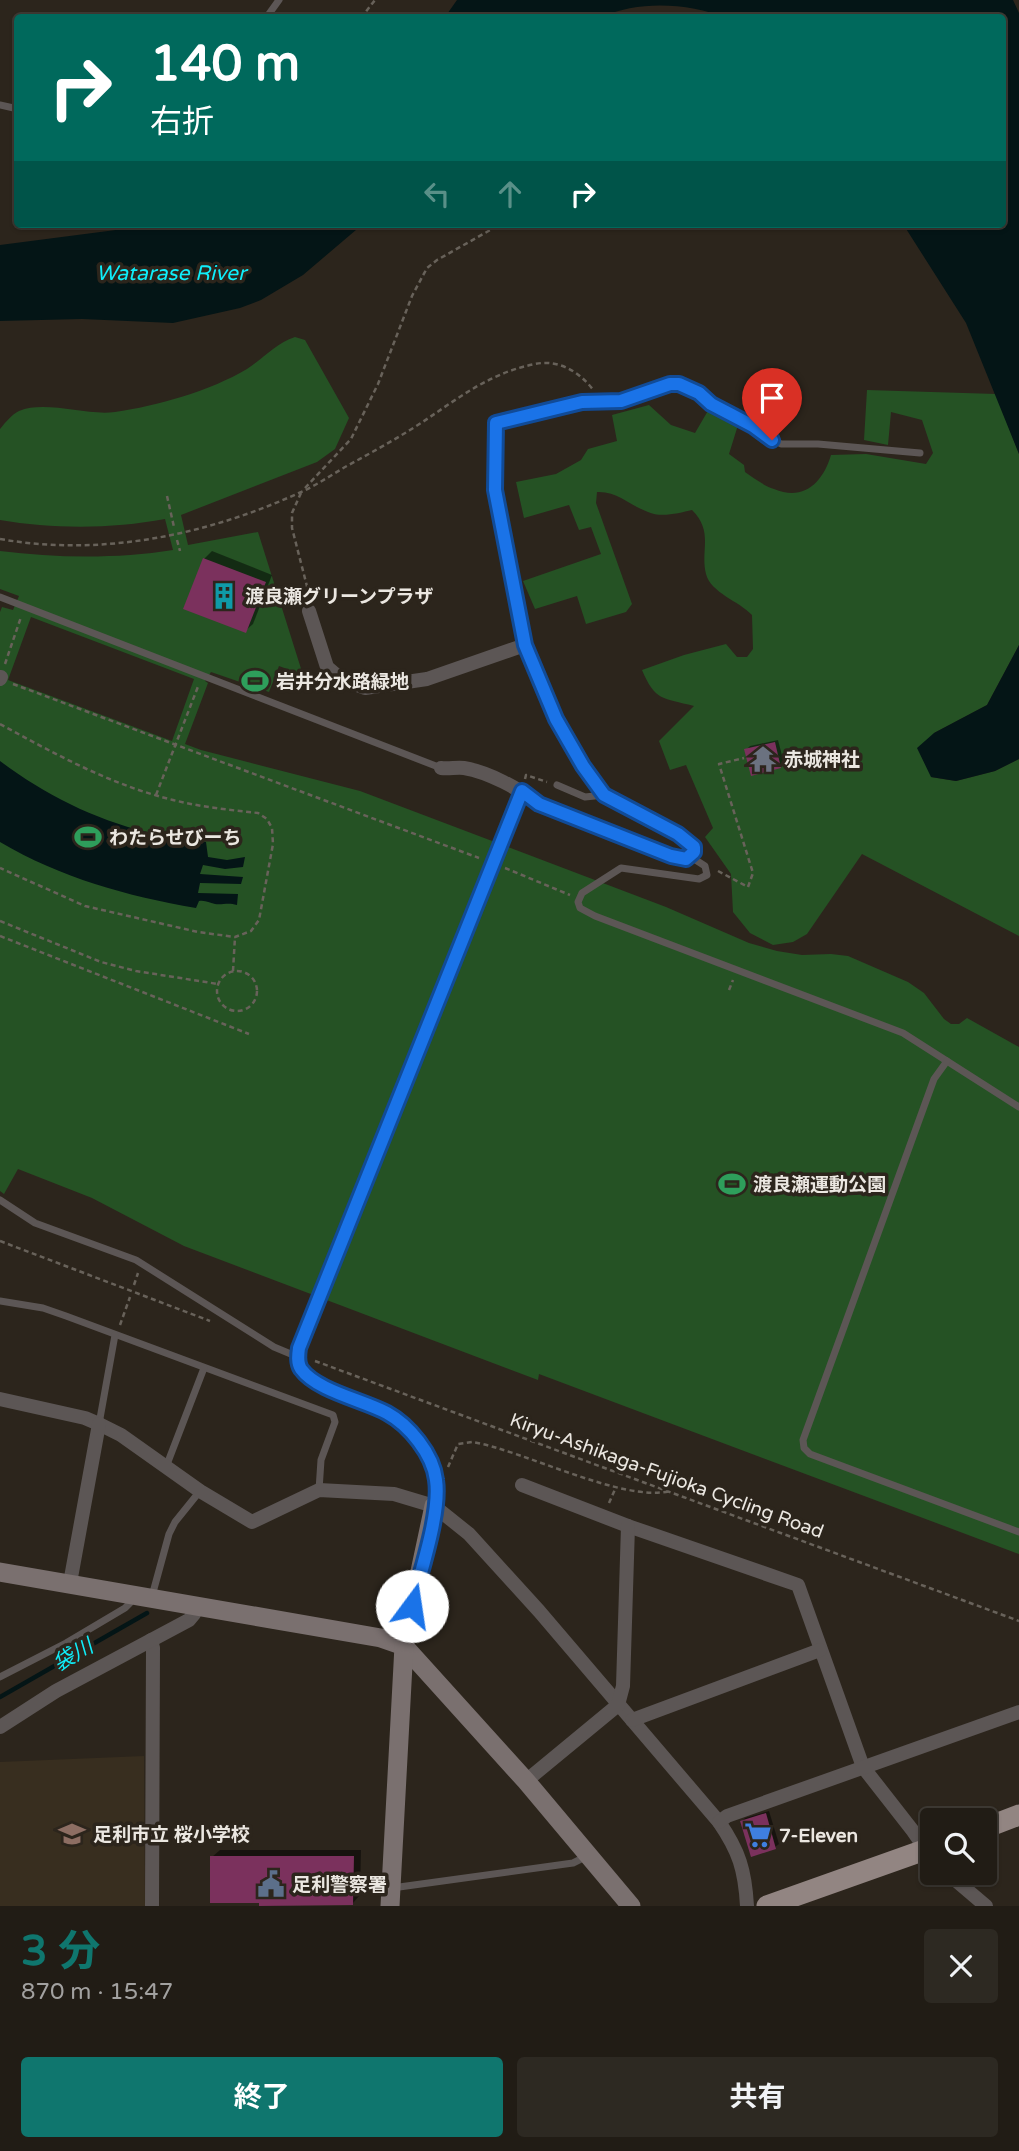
<!DOCTYPE html>
<html lang="ja">
<meta charset="utf-8">
<style>
body{margin:0;font-family:"Varela Round","Noto Sans JP",sans-serif;background:#2d2922;color:#f1f3f6;height:100vh;display:flex;flex-direction:column;font-size:26px;white-space:nowrap}
*{box-sizing:border-box;margin:0}
p{font-size:23px;color:#a2a1a0}
.icon{flex:none;width:38px;height:38px;fill:none;stroke:currentColor;stroke-width:2;stroke-linecap:round;stroke-linejoin:round}
.map{position:relative;height:1906px;overflow:hidden}
.drawer{display:flex;flex-direction:column;background:#211c15;flex:1}
.drawer>*{flex:none}
.banner{position:absolute;left:14px;top:14px;width:992px;height:214px;border-radius:7px;box-shadow:0 2px 5px #0004,0 0 0 2px #3e3a34;background:#00695c;color:#fff;overflow:hidden}
.controls{position:absolute;left:920px;top:1808px;display:grid;gap:14px}
.controls a{display:grid;place-items:center;width:77px;height:77px;border-radius:7px;background:#211c15;box-shadow:0 2px 5px #0004,0 0 0 2px #3e3a34;font-size:35px}
.pin{position:absolute;display:grid;place-items:center;width:60px;height:60px;color:#fff;margin:-72px -30px;border-radius:50% 50% 50% 0;rotate:-45deg;box-shadow:0 0 7px #0007}
.pin .icon{rotate:45deg}
.me{position:absolute;width:77px;margin:-38px;rotate:14deg;stroke-linejoin:round;filter:drop-shadow(0 0 5px #0008)}
.turn{display:flex;align-items:center;gap:24px;height:147px;padding:0 21px;font-size:32px}
.turn .icon{width:91px;height:91px;stroke-width:2.5}
.turn b{display:block;font-size:49px;line-height:60px}
.lanes{display:flex;align-items:center;height:66px;padding:0 21px;background:#0003;justify-content:center;gap:35px;direction:ltr}
.lanes .off{opacity:.35}
.round{display:grid;place-items:center;flex:none;width:74px;height:74px;border-radius:7px;background:#2d2922}
.head{display:flex;align-items:center;justify-content:space-between;height:119px;padding:0 21px}
h1{font-size:42px;font-weight:700;line-height:52px;color:#0f766e}
.action{display:flex;gap:14px;margin-top:auto;padding:14px 21px}
.action a{flex:1;height:80px;border-radius:7px;background:#0f766e;color:#fff;font-size:28px;font-weight:700;line-height:80px;text-align:center}
.action a+a{background:#2d2922;color:#f1f3f6}
.map>svg:first-child{display:block}
.built{fill:#382e1f}
.green{fill:#255224;fill-rule:evenodd}
.water{fill:#041516}
.shadow{fill:#0007}
.lines{fill:none;stroke-linecap:round;stroke-linejoin:round}
.stream{stroke:#041516;stroke-width:4.5}
.building{fill:#7b315d}
.path{stroke:#68625a;stroke-width:2.5;stroke-dasharray:5 3.5;stroke-linecap:butt}
.lane{stroke:#5c5655;stroke-width:7}
.street{stroke:#5c5655;stroke-width:14}
.secondary{stroke:#7a706f;stroke-width:19}
.primary{stroke:#928582;stroke-width:21}
.street-bridge{stroke:#5c5655;stroke-width:14}
.route-casing{stroke:#114b97;stroke-width:18}
.route{stroke:#1a73e8;stroke-width:12}
.labels{text-anchor:middle;stroke-width:7;stroke-linejoin:round;paint-order:stroke}
.poi-label{font-size:19px;font-weight:bold;fill:#ebe7e1;stroke:#2c251c;text-anchor:start}
.street-label{font-size:19px;fill:#ebe7e1;stroke:#2c251c}
.water-label{font-size:21px;font-style:italic;fill:#0feefa;stroke:#2c251c}
</style>
<div class="map">
<svg width="1019" height="1906" viewBox="0 0 1019 1906">
<rect width="100%" height="100%" fill="#2c251c"/>
<path class="built" d="M144,1756L145,1906H0V1762Z"/>
<g class="green">
<path d="M295,337L305,340L349,418L335,449L317,462L181,515L188,545L258,532L303,675L279,666L269,692L211,672L205,681L208,683L185,744L201,750L360,791L666,907L749,943L777,951L802,955L831,954L848,956L908,982L924,993L944,1019L951,1024H959L967,1018L1019,1047V1554L539,1374L538,1380L184,1246L92,1198L18,1169L4,1194L0,1191V612L2,607L13,610L19,596L0,589V551C56,558 117,559 173,550L165,519C112,529 53,529 0,520V429C5,423 12,414 19,411C46,400 86,416 115,412C157,406 210,391 247,369C264,358 276,343 295,337ZM31,617L194,679L172,741L8,680Z"/>
<path d="M867,390L996,394L1019,454V645L987,705L934,733L931,777L956,781L995,771L1019,759V936L862,854L807,934L793,942L773,945L750,933L733,912L731,874L705,837L713,828L686,765L670,770L659,741L694,706C663,698 655,701 642,670L684,655L726,644L737,657H747L753,649L752,615C739,601 711,593 706,574C700,550 714,532 692,510C679,513 661,518 648,512C629,505 617,491 597,492L596,503L632,604L626,612L586,624L577,596L535,609L523,581L601,554L591,527L579,530L569,505L524,518L516,482L556,474L581,460L588,449L617,441L612,415L649,405L671,425L695,433L709,409L738,425L729,454L744,465L745,472C754,478 764,486 774,489C804,502 823,482 831,455L866,454L926,464L933,453L922,420L891,412L888,445L864,440Z"/>
</g>
<g class="water">
<path d="M457,0H1013L1019,13V454L966,323L903,224H1003V18H727C688,3 640,0 601,17H445Z"/>
<path d="M162,224H363L303,275L261,300L240,308L173,323L82,319L0,321V245Z"/>
<path d="M1019,645V759L995,771L956,781L931,777L917,748L934,733L987,705Z"/>
<path d="M0,761C44,794 93,819 147,832C166,837 187,839 206,842L208,857L227,860L245,857L243,867L225,869L203,865L200,874L243,877L241,884L200,883L198,893L238,894L237,905C228,902 223,905 215,904C209,903 206,900 199,901L196,908C127,896 61,878 0,842Z"/>
</g>
<g class="shadow">
<path d="M212,551L272,575L253,624L245,631L204,559Z"/>
<path d="M778,740L784,763L780,767L746,750L750,746Z"/>
<path d="M769,1811L779,1844L775,1847L742,1822L745,1818Z"/>
<path d="M220,1850H361L360,1895L353,1903L261,1906V1901L212,1857Z"/>
</g>
<g class="lines">
<path class="stream" d="M0,1697L147,1613"/>
</g>
<g class="building">
<path d="M203,558L266,582L246,633L183,609Z"/>
<path d="M775,742L781,768L751,776L744,749Z"/>
<path d="M766,1813L776,1849L751,1857L740,1821Z"/>
<path d="M210,1856H354L353,1905L259,1906V1903H210Z"/>
</g>
<g class="lines">
<g class="path">
<path d="M361,18L375,0"/>
<path d="M305,488L351,439L378,384L412,296L427,268L437,260L501,224"/>
<path d="M301,493L292,513V528L310,598"/>
<path d="M167,496L174,527"/>
<path d="M0,539C102,557 206,535 299,493C315,486 330,476 345,467C367,455 389,443 410,430C452,404 484,374 535,364C559,359 580,372 594,391"/>
<path d="M177,540L180,551"/>
<path d="M5,664L21,617"/>
<path d="M13,684L479,858"/>
<path d="M0,724C55,754 111,785 173,800C201,807 230,810 258,813L267,819L272,828L273,844L259,920L251,931L235,937L198,932L85,906L0,868"/>
<path d="M525,779L526,775L547,782"/>
<path d="M156,795L199,684"/>
<path d="M505,868L570,895"/>
<path d="M718,871L748,887L753,873L719,764L744,758"/>
<path d="M0,921L101,962L136,971L218,984"/>
<path d="M0,936L249,1034"/>
<circle cx="237" cy="991" r="20"/>
<path d="M233,971L235,937"/>
<path d="M729,990L733,980"/>
<path d="M0,1241L210,1321"/>
<path d="M134,1285L138,1273"/>
<path d="M120,1325L130,1297"/>
<path d="M315,1361L1019,1621"/>
<path d="M448,1467L458,1444L472,1442C523,1450 623,1503 670,1491"/>
<path d="M609,1503L616,1487"/>
</g>
<g class="lane">
<path d="M266,18L279,0"/>
<path d="M0,105L18,109"/>
<path d="M496,423L582,402L621,401L658,388L679,384L687,386L711,404L781,444H818L920,453"/>
<path d="M0,597L441,768"/>
<path d="M557,785L585,797L604,795"/>
<path d="M691,857L705,866L707,875L699,879L621,868L582,893L578,902L580,908L595,916L903,1033L1019,1107"/>
<path d="M947,1061L934,1079L803,1440L804,1448L810,1454L1019,1532"/>
<path d="M0,1200L35,1223L136,1260L274,1347L298,1357"/>
<path d="M0,1301L43,1308L66,1316L333,1415L335,1422L321,1460L319,1490"/>
<path d="M99,1424L115,1335"/>
<path d="M166,1467L204,1368"/>
<path d="M152,1596L169,1534L175,1522L200,1491"/>
<path d="M0,1677L66,1643L125,1608L130,1603L131,1596"/>
<path d="M392,1888L573,1863L587,1856"/>
</g>
<g class="street">
<path d="M309,611L327,667L341,679L365,688L427,679L525,645"/>
<path d="M0,679L1,677"/>
<path d="M441,768C449,769 457,767 464,768C489,772 519,789 539,804L671,856L686,859L694,852V847L678,833L604,795L583,766L556,719L525,645L496,497V423"/>
<path d="M299,1348C298,1355 297,1363 302,1369C319,1394 368,1400 393,1417C413,1429 431,1455 436,1479C438,1487 435,1497 434,1506"/>
<path d="M0,1399L85,1418L99,1424L121,1435L200,1491L252,1522L319,1490L394,1494L434,1506L469,1534L539,1611L719,1822C739,1851 745,1870 747,1906"/>
<path d="M522,1485L628,1526L798,1585L863,1767L913,1831L933,1860"/>
<path d="M70,1583L99,1424"/>
<path d="M151,1640L153,1648L152,1906"/>
<path d="M632,1720L820,1650"/>
<path d="M0,1727L56,1691L189,1620L194,1614L197,1606"/>
<path d="M526,1781L618,1705L623,1686L628,1526"/>
<path d="M719,1822L727,1816L1019,1712"/>
<path d="M946,1872L986,1906"/>
</g>
<g class="secondary">
<path d="M0,1572L381,1638L404,1646L526,1781L631,1906"/>
<path d="M390,1906L404,1646L434,1506"/>
</g>
<g class="primary">
<path d="M985,1828L1019,1815"/>
<path d="M767,1906L933,1847"/>
</g>
<path class="street-bridge" d="M299,1348L515,805"/>
</g>
<g class="lines">
<defs>
<path id="route" d="M412,1606C420,1573 441,1513 436,1480C433,1454 409,1425 387,1413C363,1400 317,1391 301,1369C297,1363 298,1355 299,1348L522,791L539,804L671,856L686,859L694,852V847L678,834L604,795L583,766L556,719L525,645L495,490L496,423L582,402L621,401L670,384H679L699,393L711,404L753,426L772,440"/>
</defs>
<use href="#route" class="route-casing"/>
<use href="#route" class="route"/>
</g>
<defs>
<symbol id="building-bare" viewBox="-9 -9 18 18"><path d="M-4-6H4V6H1V3H-1V6H-4ZM-2.5-4.3h1.7v1.8h-1.7ZM.8-4.3h1.7v1.8H.8ZM-2.5-1h1.7V.8h-1.7ZM.8-1h1.7V.8H.8Z" fill="#0f9aa8" stroke="#2c251c" stroke-width="2.5" paint-order="stroke"/></symbol>
<symbol id="stadium-bare" viewBox="-9 -9 18 18"><path d="M0-5a6.5 5 0 1 0 0 10a6.5 5 0 1 0 0-10ZM-3.5-1.8h7v3.6h-7Z" fill="#2e9e5b" stroke="#2c251c" stroke-width="2.5" paint-order="stroke"/></symbol>
<symbol id="temple-bare" viewBox="-9 -9 18 18"><path d="M0-6L5-2H3V0L6.5 2.5H4V6H1.5V3h-3V6H-4V2.5H-6.5L-3 0V-2H-5Z" fill="#6b7280" stroke="#2c251c" stroke-width="2.5" paint-order="stroke"/></symbol>
<symbol id="school-bare" viewBox="-9 -9 18 18"><path d="M0-5L7-2L0 1L-7-2ZM-4 1L0 2.5L4 1V4Q0 6-4 4Z" fill="#8d6e63" stroke="#2c251c" stroke-width="2.5" paint-order="stroke"/></symbol>
<symbol id="supermarket-bare" viewBox="-9 -9 18 18"><path d="M-6-5.5h2.5l.6 2H6L4.5 2H-2.5L-4.4-4H-6ZM-1.5 3.2a1.3 1.3 0 1 0 .1 0ZM3 3.2a1.3 1.3 0 1 0 .1 0Z" fill="#3f7fe0" stroke="#2c251c" stroke-width="2.5" paint-order="stroke"/></symbol>
<symbol id="civic-bare" viewBox="-9 -9 18 18"><path d="M-.6-6.5H3V-4.5H.6V-3L4-1V1h2V6H-6V1h2V-1L-.6-3ZM-1.2 2.5V6h2.4V2.5Z" fill="#5c6f8a" stroke="#2c251c" stroke-width="2.5" paint-order="stroke"/></symbol>
</defs>
<g fill-rule="evenodd">
<use href="#building-bare" x="205" y="577" width="38" height="38"/>
<use href="#stadium-bare" x="236" y="662" width="38" height="38"/>
<use href="#temple-bare" x="744" y="740" width="38" height="38"/>
<use href="#stadium-bare" x="69" y="818" width="38" height="38"/>
<use href="#stadium-bare" x="713" y="1165" width="38" height="38"/>
<use href="#school-bare" x="53" y="1815" width="38" height="38"/>
<use href="#supermarket-bare" x="739" y="1816" width="38" height="38"/>
<use href="#civic-bare" x="252" y="1865" width="38" height="38"/>
</g>
<g class="labels">
<g class="poi-label">
<text x="245" y="603">渡良瀬グリーンプラザ</text>
<text x="276" y="688">岩井分水路緑地</text>
<text x="784" y="766">赤城神社</text>
<text x="109" y="844">わたらせびーち</text>
<text x="753" y="1191">渡良瀬運動公園</text>
<text x="93" y="1841">足利市立 桜小学校</text>
<text x="779" y="1842">7-Eleven</text>
<text x="292" y="1891">足利警察署</text>
</g>
<g class="street-label">
<text transform="translate(667 1475) rotate(20)" y="7">Kiryu-Ashikaga-Fujioka Cycling Road</text>
</g>
<g class="water-label">
<text x="171" y="280">Watarase River</text>
<text transform="translate(73 1655) rotate(-30)" y="7">袋川</text>
</g>
</g>
</svg>
<div class="controls">
<a><svg class="icon" aria-label="search" viewBox="0 0 24 24"><circle cx="10" cy="10" r="6"/><path d="M15 15l6 6"/></svg></a>
</div>
<div class="pin" style="left:772px;top:440px;background:#d93025"><svg class="icon" aria-label="arrive" viewBox="0 0 24 24"><path d="M6 21V4h12l-3 4 3 4H6"/></svg></div>
<svg class="me" style="left:412px;top:1606px" viewBox="-20 -20 40 40"><circle r="19" fill="#fff"/><path d="M0-13L10 11 0 6-10 11z" fill="#1a73e8"/></svg>
<div class="banner">
<div class="turn"><svg class="icon" aria-label="right" viewBox="0 0 24 24"><path d="M7 20v-9h11M14 6l5 5-5 5"/></svg><div><b>140 m</b>右折</div></div>
<div class="lanes"><svg class="icon off" aria-label="left" viewBox="0 0 24 24"><path d="M17 20v-9H6M10 6l-5 5 5 5"/></svg><svg class="icon off" aria-label="ahead" viewBox="0 0 24 24"><path d="M12 20V5M6 11l6-6 6 6"/></svg><svg class="icon" aria-label="right" viewBox="0 0 24 24"><path d="M7 20v-9h11M14 6l5 5-5 5"/></svg></div>
</div>
</div>
<section class="drawer">
<div class="head"><div><h1>3 分</h1><p>870 m · 15:47</p></div><a class="round"><svg class="icon" aria-label="close" viewBox="0 0 24 24"><path d="M6 6l12 12M18 6L6 18"/></svg></a></div>
<div class="action"><a>終了</a><a>共有</a></div>
</section>
